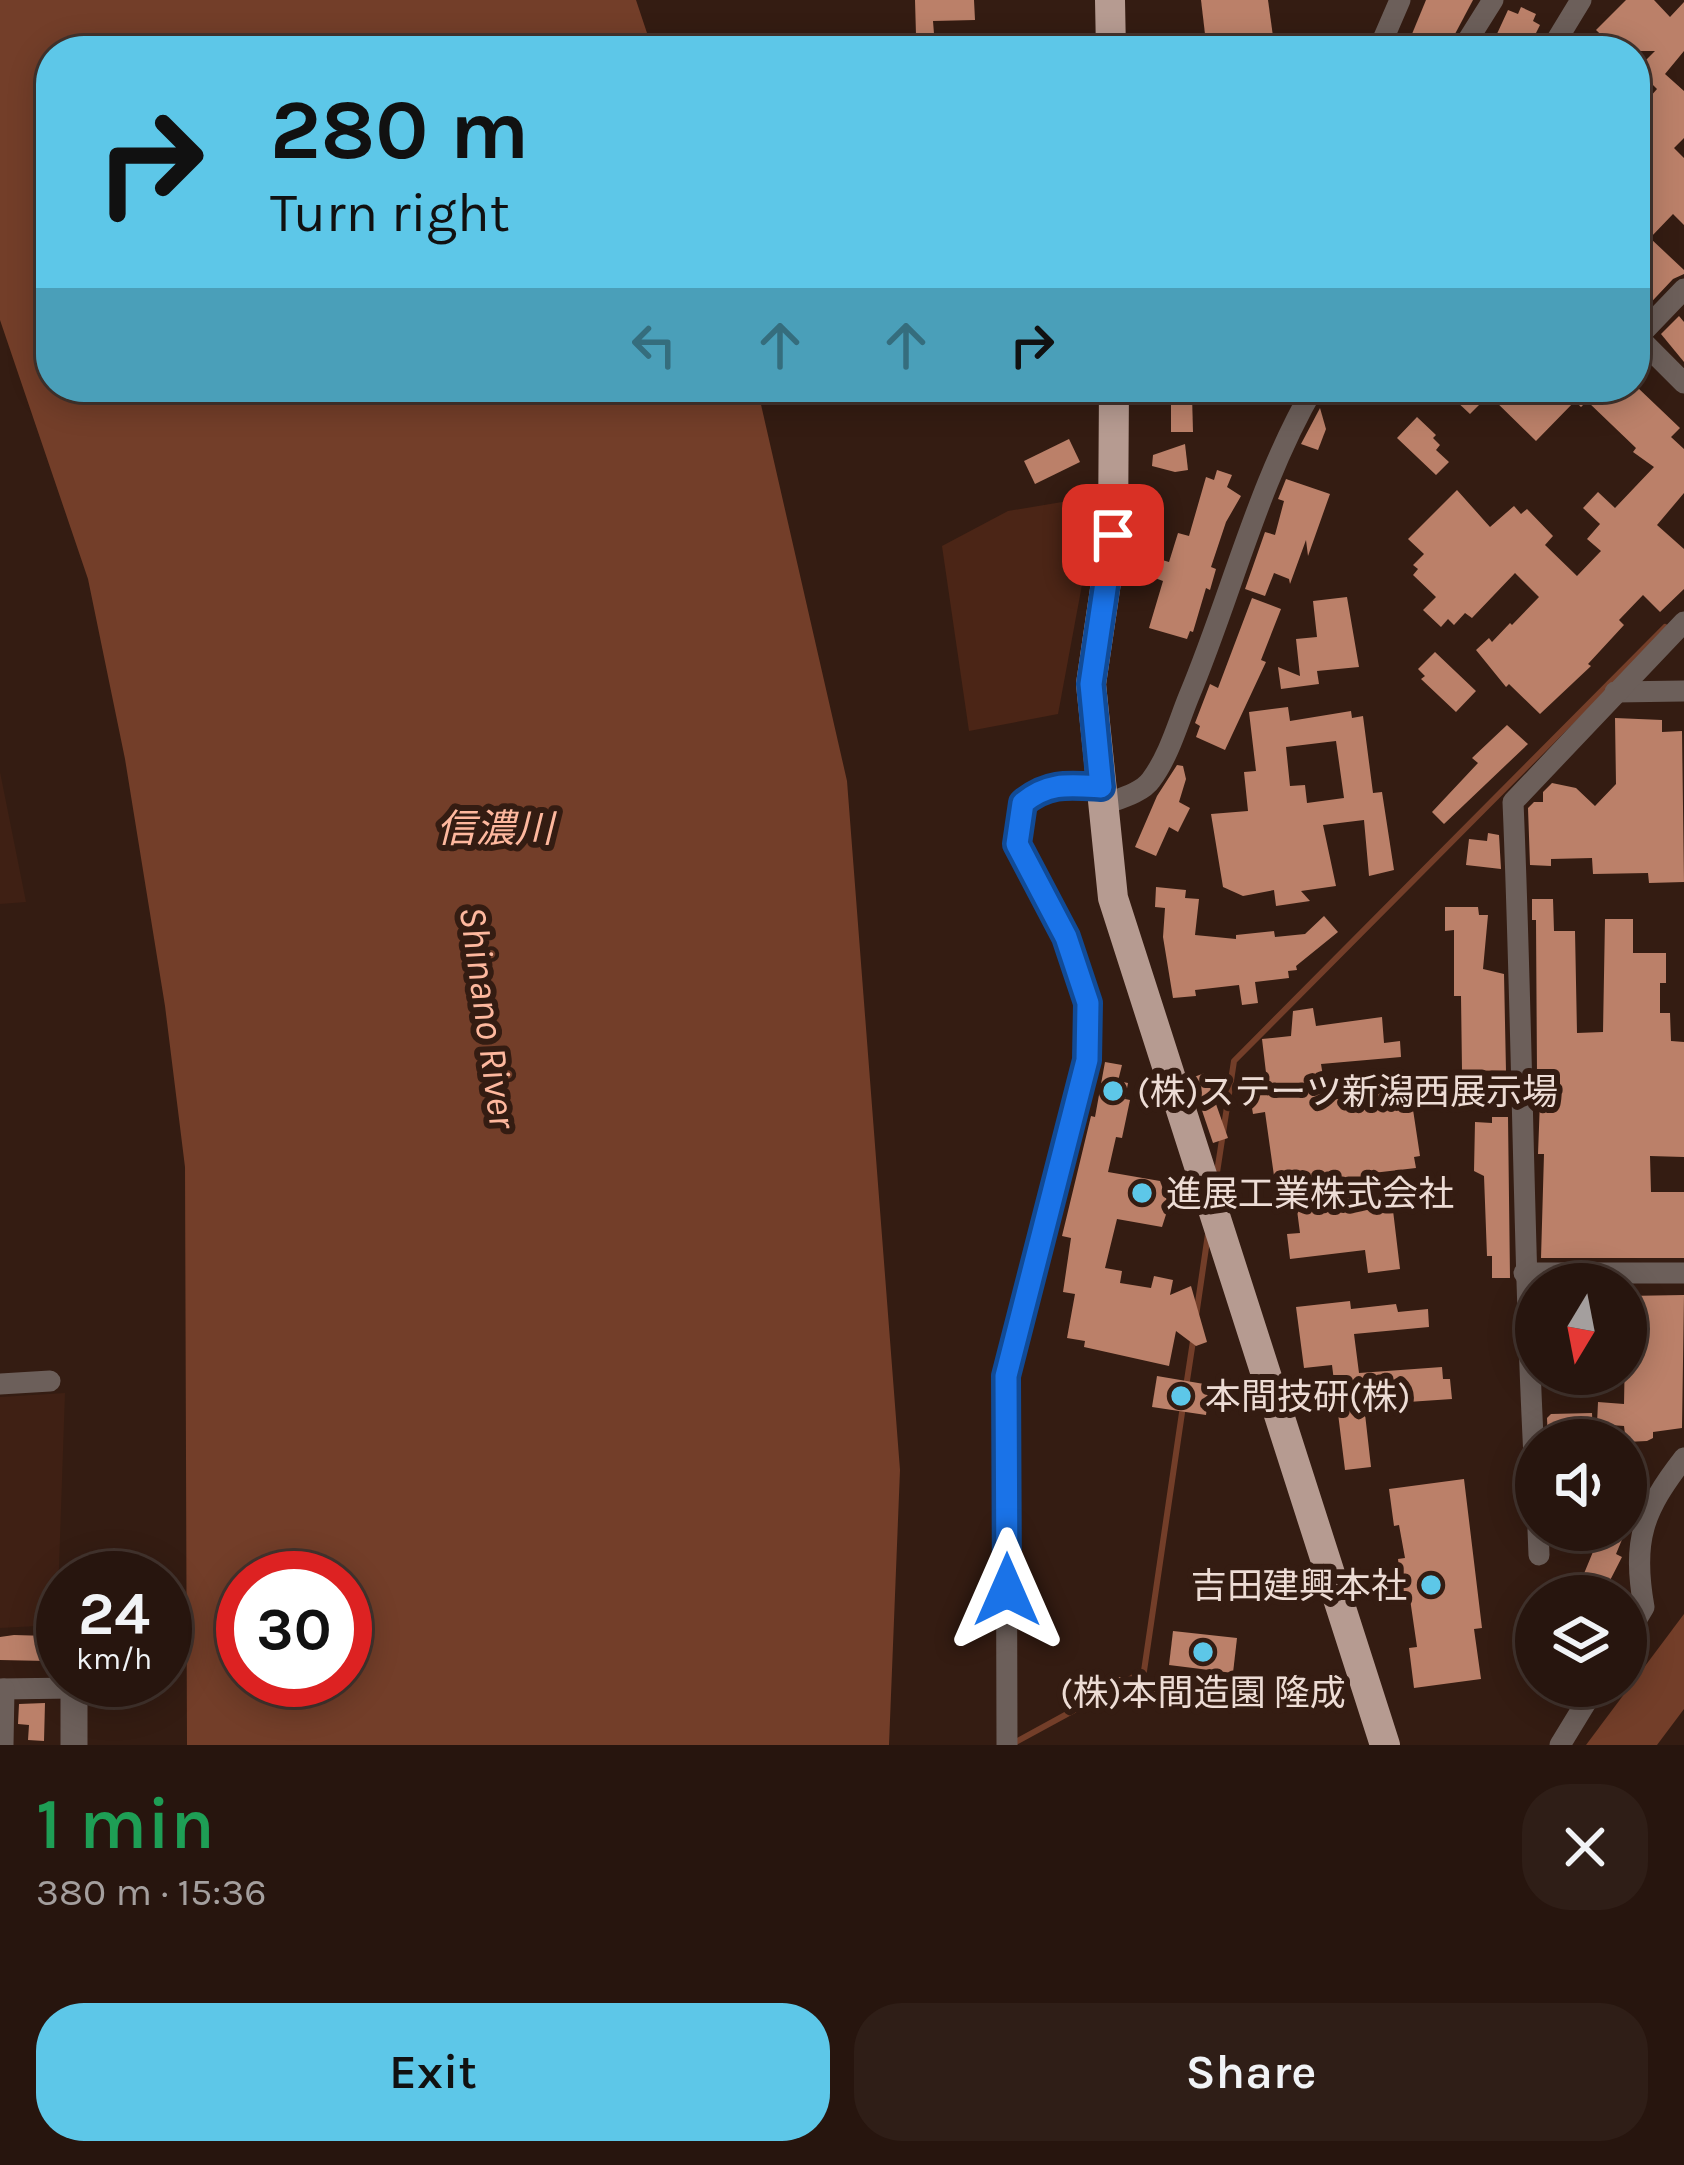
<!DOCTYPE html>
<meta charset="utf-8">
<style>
body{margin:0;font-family:Karla,"Noto Sans JP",sans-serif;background:#2f1e17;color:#f1f3f6;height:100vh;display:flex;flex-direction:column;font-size:45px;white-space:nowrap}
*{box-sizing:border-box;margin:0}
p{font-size:39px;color:#a49f9e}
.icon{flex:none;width:66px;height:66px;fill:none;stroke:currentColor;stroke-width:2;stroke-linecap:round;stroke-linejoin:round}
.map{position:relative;height:1745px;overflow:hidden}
.panel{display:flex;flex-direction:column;background:#27150e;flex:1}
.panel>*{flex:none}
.hud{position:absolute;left:36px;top:36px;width:1614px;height:366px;border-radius:48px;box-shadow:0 6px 30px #0003,0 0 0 3px #43342e;background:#5dc7e8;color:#111;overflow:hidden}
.needle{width:78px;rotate:190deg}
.buttons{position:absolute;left:1515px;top:1263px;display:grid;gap:24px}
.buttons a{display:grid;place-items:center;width:132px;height:132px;border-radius:50%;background:#27150e;box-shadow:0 6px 30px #0003,0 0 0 3px #43342e;font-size:60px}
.speed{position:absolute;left:36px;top:1551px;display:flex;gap:24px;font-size:60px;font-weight:700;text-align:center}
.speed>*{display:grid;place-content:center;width:156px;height:156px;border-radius:50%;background:#27150e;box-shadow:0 6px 30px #0003,0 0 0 3px #43342e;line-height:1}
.speed small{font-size:30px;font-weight:400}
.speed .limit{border:18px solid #d22;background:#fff;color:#111}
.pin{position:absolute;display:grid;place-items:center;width:102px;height:102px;color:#fff;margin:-51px;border-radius:24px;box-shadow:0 6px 18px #0006}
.me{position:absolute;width:132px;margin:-66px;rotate:0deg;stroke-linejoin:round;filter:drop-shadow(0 0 9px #0008)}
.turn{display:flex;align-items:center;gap:42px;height:252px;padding:0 36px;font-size:54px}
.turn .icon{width:156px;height:156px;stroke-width:2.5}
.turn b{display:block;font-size:84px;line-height:102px}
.lanes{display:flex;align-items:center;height:114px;padding:0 36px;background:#0003;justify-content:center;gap:60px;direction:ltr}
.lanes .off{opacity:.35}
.round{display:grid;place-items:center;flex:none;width:126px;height:126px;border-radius:48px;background:#2f1e17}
.head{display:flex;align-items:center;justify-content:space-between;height:204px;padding:0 36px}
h1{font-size:72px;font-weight:600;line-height:90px;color:#1e9e55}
.primary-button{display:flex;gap:24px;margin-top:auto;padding:24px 36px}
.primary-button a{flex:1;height:138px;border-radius:48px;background:#5dc7e8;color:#111;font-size:48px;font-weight:600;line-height:138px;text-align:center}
.primary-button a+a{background:#2f1e17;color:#f1f3f6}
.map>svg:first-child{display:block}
.built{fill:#3f2014}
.green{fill:#4b2516}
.water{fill:#733e29;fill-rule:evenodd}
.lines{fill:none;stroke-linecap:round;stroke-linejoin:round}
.stream{stroke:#733e29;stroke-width:6}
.building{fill:#bb8069;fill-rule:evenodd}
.minor{stroke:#6c5f5a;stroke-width:21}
.tertiary{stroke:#6c5f5a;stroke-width:27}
.primary{stroke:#b69b91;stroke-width:30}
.route-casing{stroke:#114b97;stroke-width:30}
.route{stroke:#1a73e8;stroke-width:21}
.poi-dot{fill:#5dc7e8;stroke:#341c12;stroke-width:4.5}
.labels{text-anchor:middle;stroke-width:12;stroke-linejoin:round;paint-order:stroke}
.poi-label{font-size:36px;fill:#eddcd5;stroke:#341c12;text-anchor:start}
.water-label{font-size:39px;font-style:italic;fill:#feb89e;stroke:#341c12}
</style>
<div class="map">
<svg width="1684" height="1745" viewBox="0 0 1684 1745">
<rect width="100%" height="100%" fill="#341c12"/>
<g class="built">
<path d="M0,772L26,902L0,904Z"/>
<path d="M65,1393L57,1625L0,1628V1397Z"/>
</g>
<path class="green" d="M1086,498L1084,574L1058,714L969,731L942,546L1008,511Z"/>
<g class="water">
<path d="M0,0H636L653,51H51V387H757L847,781L900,1470L889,1745H187L185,1167L165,1006L125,759L88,579L0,320ZM243,1578H345V1680H243Z"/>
<path d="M1684,1614V1709L1657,1745H1586Z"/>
</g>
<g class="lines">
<g class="stream">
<path d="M1216,1179L1234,1061L1665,627"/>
<path d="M1196,1316L1208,1234"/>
<path d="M1186,1387L1193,1341"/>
<path d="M1128,1680L1144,1671L1183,1406"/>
<path d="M1012,1744L1111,1690"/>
</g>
</g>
<g class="building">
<path d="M915,0H974L975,20L933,21L934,34L916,35Z"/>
<path d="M1201,0H1268L1275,51H1207Z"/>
<path d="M1426,0H1473L1446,51H1405Z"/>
<path d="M1626,0H1654L1670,17L1684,2V51L1665,74L1684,91V138L1674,148L1684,158V225L1673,214L1650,238L1684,270V274L1673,279L1641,313L1635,306V114L1657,89L1637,69L1655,51H1618L1596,30Z"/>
<path d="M1521,7L1536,14L1533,21L1540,25L1527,51H1494L1501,39L1496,36L1508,10L1518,14Z"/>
<path d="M1679,316L1684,322V362L1661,334Z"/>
<path d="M1466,387H1637L1680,428L1671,437L1684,449V493L1657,525L1684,549V589L1660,612L1643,595L1619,620L1624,625L1588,664L1591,666L1540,714L1509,684L1506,687L1476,650L1489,638L1492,642L1510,623L1512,625L1539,597L1515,573L1472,618L1465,613L1454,625L1448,619L1441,627L1423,610L1436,597L1413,575L1418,569L1413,565L1424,554L1408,539L1457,490L1490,527L1514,506L1521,514L1527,509L1553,536L1545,545L1577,576L1601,551L1587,539L1600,524L1583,508L1598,492L1615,508L1654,467L1633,452L1636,448L1587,401L1581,407L1575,401L1536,441L1489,395L1470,414L1454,399Z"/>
<path d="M1171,395H1192L1193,432H1171Z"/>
<path d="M1320,408L1326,429L1318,450L1301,444Z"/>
<path d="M1417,417L1436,435L1433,438L1440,445L1436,450L1449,462L1436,475L1397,438Z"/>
<path d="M1069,439L1080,462L1035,484L1024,461Z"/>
<path d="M1185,444L1188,470L1175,472L1152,466L1153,455Z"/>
<path d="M1217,470L1232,475L1227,487L1241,496L1226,522L1211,567L1216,569L1210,590L1206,588L1193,632L1190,631L1187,639L1149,628L1163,581L1147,575L1152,557L1169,562L1178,533L1189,536L1206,477L1214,480Z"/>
<path d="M1286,479L1330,494L1308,556L1306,540L1290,584L1289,579L1274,573L1265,596L1245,589L1265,532L1275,535L1284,501L1278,499Z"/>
<path d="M1347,597L1359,667L1317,671L1319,684L1281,689L1278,667L1300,676L1296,639L1317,637L1313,601Z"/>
<path d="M1252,598L1281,609L1261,660L1266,662L1225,750L1196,737L1200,726L1195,723L1210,684L1218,688Z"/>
<path d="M1435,652L1476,691L1456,712L1421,679L1425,676L1418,669Z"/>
<path d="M1288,707L1290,721L1351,711L1352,718L1363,716L1373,793L1382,792L1394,870L1369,876L1364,820L1323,825L1336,886L1301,891L1310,901L1276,906L1274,890L1243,896L1223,887L1211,814L1248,811L1244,772L1256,771L1249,712ZM1336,741L1344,798L1307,803L1305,785L1290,786L1286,747Z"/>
<path d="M1615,718L1662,720V732L1682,731L1684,882L1649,883L1648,873L1593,874L1592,858L1551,859V866L1530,865L1528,808L1534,802H1543V792L1552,783L1576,788L1595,806L1616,784Z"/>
<path d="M1507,725L1528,744L1444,824L1432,812L1478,763L1472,758Z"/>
<path d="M1177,765L1183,766L1186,779L1179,802L1190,808L1178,832L1169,827L1156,856L1135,847L1157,796Z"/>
<path d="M1488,833L1499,835L1501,869L1466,865L1469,839L1487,841Z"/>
<path d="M1156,887L1186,890L1185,898L1199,899L1195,935L1236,939V935L1274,931L1275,937L1305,934L1324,916L1338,932L1296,966L1297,970L1288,971L1289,978L1255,982L1258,1003L1242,1005L1239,985L1195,990L1196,996L1173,998L1163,937L1165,908L1155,907Z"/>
<path d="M1532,899H1553L1554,931H1575L1577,1033L1603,1032L1605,919H1633V953H1666V983H1660V1013H1670L1671,1041L1684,1042V1157L1650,1156L1651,1192H1684V1258H1541L1544,1154H1538L1541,1074H1537L1536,920H1532Z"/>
<path d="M1445,907H1478L1479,915H1488L1483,969L1504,974L1506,1071L1462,1070L1461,996H1454V930L1445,931Z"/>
<path d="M1313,1008L1316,1026L1382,1017L1384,1043L1400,1041L1401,1057L1321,1064L1327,1101L1360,1095L1359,1090L1409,1083L1420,1156L1414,1157L1416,1168L1364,1174L1369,1205L1392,1202L1400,1269L1368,1273L1365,1250L1290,1259L1287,1234L1300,1233L1294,1187L1276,1190L1265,1112L1253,1114L1248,1084L1267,1081L1262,1039L1291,1036L1293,1011Z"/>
<path d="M1105,1062L1122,1065L1118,1081L1128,1083L1125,1099L1130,1100L1122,1138L1116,1137L1108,1172L1160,1181L1169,1205L1162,1227L1117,1219L1105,1268L1122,1271L1120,1283L1151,1288L1154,1276L1173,1280L1170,1295L1191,1286L1207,1342L1196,1346L1176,1331L1169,1366L1084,1347L1085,1341L1067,1338L1075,1294L1063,1292L1071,1238L1062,1236L1091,1116L1095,1117Z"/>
<path d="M1205,1073L1228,1138L1213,1143L1191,1078Z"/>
<path d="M1492,1117H1508L1510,1278H1492V1256H1487L1484,1176L1474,1171L1475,1122L1492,1123Z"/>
<path d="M1684,1295L1682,1428L1653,1432V1438L1647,1441L1626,1442L1624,1426L1597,1424L1598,1402L1624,1404L1626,1296Z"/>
<path d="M1350,1301L1351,1309L1396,1304L1398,1312L1428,1309L1429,1327L1354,1334L1359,1373L1442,1367L1443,1379H1450L1452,1399L1364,1405L1371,1467L1345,1470L1332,1365L1304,1368L1296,1307Z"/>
<path d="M1157,1376L1210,1385L1206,1415L1152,1407Z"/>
<path d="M1592,1413L1593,1440H1548L1547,1418L1551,1414Z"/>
<path d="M1464,1479L1482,1628L1474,1629L1481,1679L1414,1688L1409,1648L1417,1647L1409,1592L1402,1593L1398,1559L1405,1558L1399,1525L1394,1526L1389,1489Z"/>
<path d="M1602,1530H1626L1616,1554L1622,1557L1602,1596H1585L1587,1591L1581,1588L1586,1577L1583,1576Z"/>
<path d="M1173,1631L1237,1638L1233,1673L1169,1665Z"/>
<path d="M14,1635L48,1636L47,1661L0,1660V1637Z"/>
<path d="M1108,1677H1171V1695H1162V1704H1108Z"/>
<path d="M45,1703L44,1741L28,1740L29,1725L18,1724L19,1704Z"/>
</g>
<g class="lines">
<g class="minor">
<path d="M1378,51L1400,0"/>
<path d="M1461,51L1493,0"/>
<path d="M1550,51L1581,0"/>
<path d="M1635,334L1684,383"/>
<path d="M1638,337L1684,289"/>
<path d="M1615,692L1684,691"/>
<path d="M1103,805C1118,799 1142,793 1151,780C1169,756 1178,723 1189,696C1232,593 1258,483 1314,387"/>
<path d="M1524,1273H1684"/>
<path d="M0,1384L50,1381"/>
<path d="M1536,1495C1523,1265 1523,1034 1513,802L1684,622"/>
<path d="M1538,1530L1539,1555"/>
<path d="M1626,1637L1644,1607C1632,1540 1643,1511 1684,1458"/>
<path d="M0,1689L74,1688"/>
<path d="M3,1745L4,1689"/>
<path d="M1007,1745L1006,1376L1087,1060L1089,1003L1066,937L1017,844L1023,803C1049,782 1069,785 1101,787"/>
<path d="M1560,1745L1596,1686"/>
</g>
<path class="tertiary" d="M74,1745V1688"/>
<g class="primary">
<path d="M1110,0L1111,51"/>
<path d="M1114,387L1113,535L1091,684L1113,898L1385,1745"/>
</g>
</g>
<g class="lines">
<defs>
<path id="route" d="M1007,1590L1006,1376L1087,1060L1088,1003L1066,937L1017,844L1023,803C1048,782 1069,785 1101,787L1091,684L1113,535"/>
</defs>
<use href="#route" class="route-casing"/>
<use href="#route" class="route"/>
</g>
<g class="poi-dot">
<circle cx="1113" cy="1091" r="12"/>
<circle cx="1142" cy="1193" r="12"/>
<circle cx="1181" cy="1396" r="12"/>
<circle cx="1431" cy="1585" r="12"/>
<circle cx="1203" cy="1652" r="12"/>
</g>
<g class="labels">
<g class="poi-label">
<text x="1137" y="1104">(株)ステーツ新潟西展示場</text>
<text x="1166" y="1206">進展工業株式会社</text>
<text x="1205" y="1409">本間技研(株)</text>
<text x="1407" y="1598" text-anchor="end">吉田建興本社</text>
<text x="1203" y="1705" text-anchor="middle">(株)本間造園 隆成</text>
</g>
<g class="water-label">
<text x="495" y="842">信濃川</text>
<text transform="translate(489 1017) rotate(82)" y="14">Shinano River</text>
</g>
</g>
</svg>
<div class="buttons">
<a><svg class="needle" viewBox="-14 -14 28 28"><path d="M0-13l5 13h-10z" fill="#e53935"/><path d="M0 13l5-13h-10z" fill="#a49f9e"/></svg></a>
<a><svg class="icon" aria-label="sound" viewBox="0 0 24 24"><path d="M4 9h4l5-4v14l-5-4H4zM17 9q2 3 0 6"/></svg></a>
<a><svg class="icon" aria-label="layers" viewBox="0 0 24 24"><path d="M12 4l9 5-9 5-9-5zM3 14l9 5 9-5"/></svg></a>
</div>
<div class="speed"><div>24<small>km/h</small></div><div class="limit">30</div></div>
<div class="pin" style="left:1113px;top:535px;background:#d93025"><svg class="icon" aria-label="arrive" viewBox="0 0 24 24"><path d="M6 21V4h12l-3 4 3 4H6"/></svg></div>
<svg class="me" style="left:1007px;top:1590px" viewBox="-20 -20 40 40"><path d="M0-17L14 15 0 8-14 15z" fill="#1a73e8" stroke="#fff" stroke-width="4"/></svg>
<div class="hud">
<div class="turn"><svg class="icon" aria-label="right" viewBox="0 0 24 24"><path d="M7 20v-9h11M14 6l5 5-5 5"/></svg><div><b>280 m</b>Turn right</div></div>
<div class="lanes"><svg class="icon off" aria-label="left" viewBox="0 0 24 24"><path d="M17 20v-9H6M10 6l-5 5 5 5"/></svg><svg class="icon off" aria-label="ahead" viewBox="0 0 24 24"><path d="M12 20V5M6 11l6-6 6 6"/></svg><svg class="icon off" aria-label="ahead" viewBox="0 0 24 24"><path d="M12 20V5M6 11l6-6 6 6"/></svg><svg class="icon" aria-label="right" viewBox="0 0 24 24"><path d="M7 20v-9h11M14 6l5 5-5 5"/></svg></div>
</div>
</div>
<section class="panel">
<div class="head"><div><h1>1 min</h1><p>380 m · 15:36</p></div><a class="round"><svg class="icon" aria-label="close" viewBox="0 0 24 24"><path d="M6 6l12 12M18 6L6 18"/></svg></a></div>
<div class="primary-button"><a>Exit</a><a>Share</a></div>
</section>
